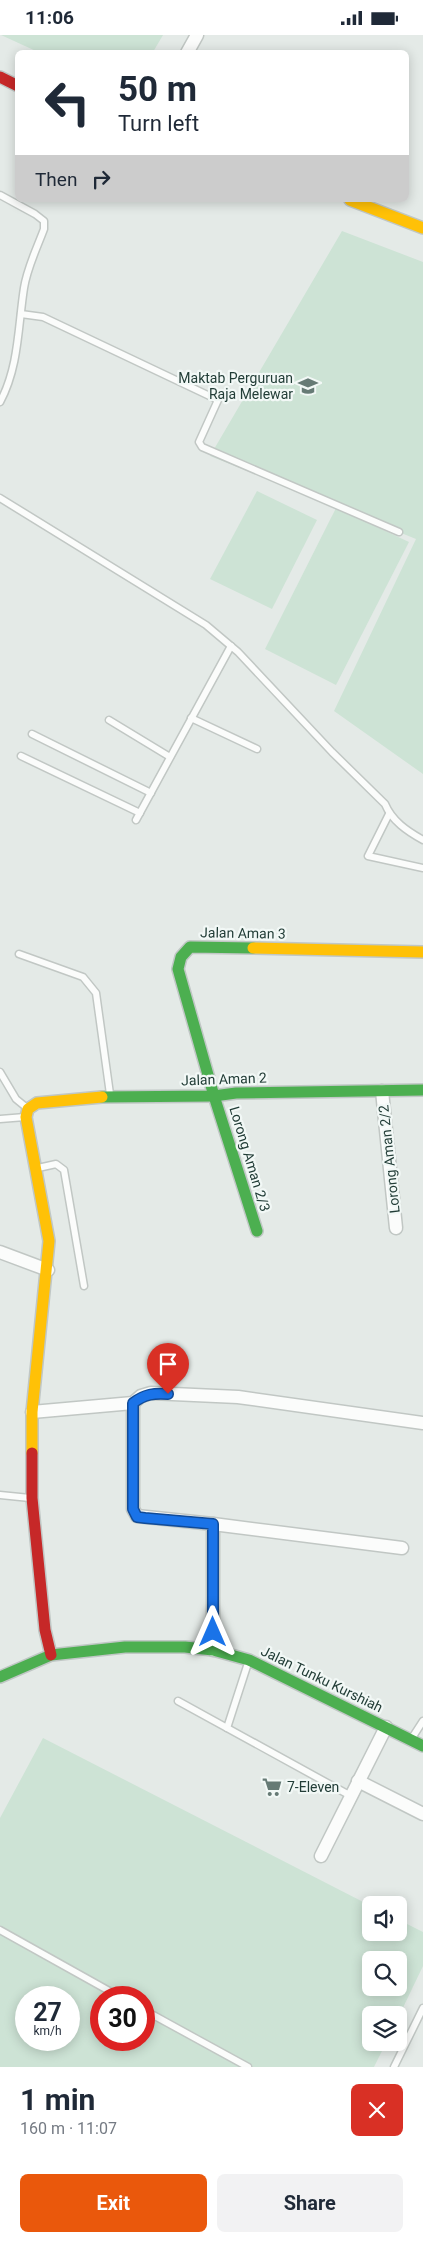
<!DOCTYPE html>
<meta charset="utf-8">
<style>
body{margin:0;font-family:Roboto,sans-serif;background:#f2f2f3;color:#1f2937;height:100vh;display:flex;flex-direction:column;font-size:19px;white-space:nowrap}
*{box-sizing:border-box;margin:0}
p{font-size:16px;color:#747a83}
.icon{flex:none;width:28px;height:28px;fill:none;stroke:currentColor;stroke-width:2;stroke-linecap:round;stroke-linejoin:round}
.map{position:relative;height:2032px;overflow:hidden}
.panel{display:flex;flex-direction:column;background:#fff;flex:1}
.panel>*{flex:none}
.banner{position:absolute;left:15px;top:15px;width:394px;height:152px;border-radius:8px;box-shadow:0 2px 12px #0003;background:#fff;color:#1f2937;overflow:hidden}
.fabs{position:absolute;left:362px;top:1861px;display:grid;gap:10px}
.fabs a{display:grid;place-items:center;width:45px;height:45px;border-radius:8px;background:#fff;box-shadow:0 2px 12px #0003;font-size:25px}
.speed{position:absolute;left:15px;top:1951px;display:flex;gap:10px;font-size:25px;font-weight:700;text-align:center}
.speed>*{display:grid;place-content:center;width:65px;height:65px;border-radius:50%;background:#fff;box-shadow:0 2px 12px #0003;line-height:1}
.speed small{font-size:12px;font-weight:400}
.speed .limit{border:8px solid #d22;background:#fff;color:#111}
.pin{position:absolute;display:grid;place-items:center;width:42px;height:42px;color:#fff;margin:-51px -21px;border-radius:50% 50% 50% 0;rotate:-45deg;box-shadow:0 0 5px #0007}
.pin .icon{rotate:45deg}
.me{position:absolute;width:55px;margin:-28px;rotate:0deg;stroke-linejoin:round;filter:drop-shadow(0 0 4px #0008)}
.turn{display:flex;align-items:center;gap:18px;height:105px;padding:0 20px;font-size:22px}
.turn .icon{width:65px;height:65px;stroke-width:2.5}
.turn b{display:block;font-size:35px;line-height:42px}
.then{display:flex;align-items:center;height:48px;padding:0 20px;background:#0003;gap:10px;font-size:19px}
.round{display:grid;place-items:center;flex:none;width:52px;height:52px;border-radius:8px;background:#f2f2f3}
.headline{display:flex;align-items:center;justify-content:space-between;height:85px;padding:0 20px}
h1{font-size:30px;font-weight:700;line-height:38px}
.action{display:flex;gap:10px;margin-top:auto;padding:10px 20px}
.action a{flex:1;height:58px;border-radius:8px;background:#ea580c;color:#fff;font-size:20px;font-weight:700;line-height:58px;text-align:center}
.action a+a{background:#f2f2f3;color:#1f2937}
.status{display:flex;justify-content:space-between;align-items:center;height:35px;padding:0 25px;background:#fff;direction:ltr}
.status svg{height:14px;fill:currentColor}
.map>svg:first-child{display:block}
.green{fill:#cde3d5;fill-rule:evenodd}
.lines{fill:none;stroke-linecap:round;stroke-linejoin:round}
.lane-casing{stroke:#c1c7c4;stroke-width:9}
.street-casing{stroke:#c1c7c4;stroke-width:15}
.fast-casing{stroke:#c0c7c5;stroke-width:14}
.slow-casing{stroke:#c0c7c5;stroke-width:14}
.jam-casing{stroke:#c0c7c5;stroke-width:14}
.lane{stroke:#fbfcfb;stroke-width:6}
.street{stroke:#fbfcfb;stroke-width:12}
.fast{stroke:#4caf50;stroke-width:11}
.slow{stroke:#ffc107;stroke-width:11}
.jam{stroke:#c62828;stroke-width:11}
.route-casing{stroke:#114b97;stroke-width:12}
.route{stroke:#1a73e8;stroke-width:9}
.labels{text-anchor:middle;stroke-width:4.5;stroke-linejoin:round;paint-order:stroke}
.poi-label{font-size:14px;fill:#223d37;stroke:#f2f8f6;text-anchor:end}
.street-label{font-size:14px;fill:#223d37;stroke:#f2f8f6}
</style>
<div class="status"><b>11:06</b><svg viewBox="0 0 49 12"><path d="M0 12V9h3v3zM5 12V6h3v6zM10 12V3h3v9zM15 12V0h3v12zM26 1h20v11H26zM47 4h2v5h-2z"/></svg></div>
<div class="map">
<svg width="423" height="2032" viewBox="0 0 423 2032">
<rect width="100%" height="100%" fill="#e4eae7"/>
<g class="green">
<path d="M1,0H163L153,17H38Z"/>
<path d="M342,196L423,227V739L334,676L416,504L210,421Z"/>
<path d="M257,456L317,485L272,574L210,544Z"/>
<path d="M336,473L409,507L336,650L265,614Z"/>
<path d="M43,1703L371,1871V1898H399V1885L423,1897V1931L399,1981L371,1980V2008H386L374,2032H0V1783ZM371,1925H399V1952H371ZM26,1962H69V2005H26ZM101,1962H144V2005H101Z"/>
</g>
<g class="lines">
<defs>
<g id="lane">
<path d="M0,160L35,179L44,186V194C37,213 27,233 24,253C18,291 19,332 0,367"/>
<path d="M21,279L43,282L218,365L199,407L202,412L399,497"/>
<path d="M0,463L206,590L238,617L332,717L385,769C392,786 407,796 423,805"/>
<path d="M191,683L257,714"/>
<path d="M109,685L170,722"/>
<path d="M32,699L151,758"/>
<path d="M21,721L140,778"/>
<path d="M389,779L368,821L423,833"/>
<path d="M136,785L231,611"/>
<path d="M19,919L83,942L96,958L110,1059"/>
<path d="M0,1037L16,1064L27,1073"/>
<path d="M0,1084L25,1082"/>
<path d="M38,1133L56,1129L64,1135L84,1251"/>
<path d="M0,1460L30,1463"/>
<path d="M178,1666L351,1761"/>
<path d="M227,1693L249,1625"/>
<path d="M412,1703L423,1686"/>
<path d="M0,1895L120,1962"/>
<path d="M144,1975L248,2032"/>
<path d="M394,2032L423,1973"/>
</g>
<g id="street">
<path d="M187,18L197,0"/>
<path d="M382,1056L396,1193"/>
<path d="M0,1217L48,1235"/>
<path d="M133,1368V1474L137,1481L213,1489V1615"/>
<path d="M32,1377L133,1368L141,1361L151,1358L238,1362L423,1388"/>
<path d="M213,1489L402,1513"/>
<path d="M358,1746L423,1779"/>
<path d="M321,1821L386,1692"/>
</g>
<g id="fast">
<path d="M253,913L190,912L181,922L178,934L214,1061L257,1196"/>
<path d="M102,1062L214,1061L236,1058L423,1055"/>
<path d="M0,1642L51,1620L125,1612H185L213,1615L249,1625L423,1711"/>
</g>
<g id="slow">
<path d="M350,165L423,193"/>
<path d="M253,913L423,917"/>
<path d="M32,1418V1377L49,1206L26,1082L28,1074L37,1068L102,1062"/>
</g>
<g id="jam">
<path d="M0,42L18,51"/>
<path d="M32,1418V1463L45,1595L51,1620"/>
</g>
</defs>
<use href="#lane" class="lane-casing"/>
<use href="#street" class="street-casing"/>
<use href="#fast" class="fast-casing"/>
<use href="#slow" class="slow-casing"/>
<use href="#jam" class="jam-casing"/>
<use href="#lane" class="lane"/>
<use href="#street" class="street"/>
<use href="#fast" class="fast"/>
<use href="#slow" class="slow"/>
<use href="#jam" class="jam"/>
</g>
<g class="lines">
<defs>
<path id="route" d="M168,1359C154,1358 145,1359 133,1368V1474L137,1482L145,1483L213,1489V1597"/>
</defs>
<use href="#route" class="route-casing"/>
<use href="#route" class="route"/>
</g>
<defs>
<symbol id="university-bare" viewBox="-9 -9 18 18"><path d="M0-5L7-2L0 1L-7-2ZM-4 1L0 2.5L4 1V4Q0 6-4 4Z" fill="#667a75" stroke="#f2f8f6" stroke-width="2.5" paint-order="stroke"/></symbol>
<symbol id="supermarket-bare" viewBox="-9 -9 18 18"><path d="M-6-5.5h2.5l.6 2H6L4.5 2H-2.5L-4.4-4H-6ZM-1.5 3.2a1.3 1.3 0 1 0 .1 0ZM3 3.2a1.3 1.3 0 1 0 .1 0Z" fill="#667a75" stroke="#f2f8f6" stroke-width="2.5" paint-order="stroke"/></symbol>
</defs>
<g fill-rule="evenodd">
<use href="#university-bare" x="294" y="337" width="28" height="28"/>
<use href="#supermarket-bare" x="258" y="1738" width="28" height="28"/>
</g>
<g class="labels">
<g class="poi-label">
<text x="293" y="348">Maktab Perguruan<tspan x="293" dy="16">Raja Melewar</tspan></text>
<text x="287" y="1757" text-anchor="start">7-Eleven</text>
</g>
<g class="street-label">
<text transform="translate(243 898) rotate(1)" y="5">Jalan Aman 3</text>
<text transform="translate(224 1044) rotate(-2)" y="5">Jalan Aman 2</text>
<text transform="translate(250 1124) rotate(73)" y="5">Lorong Aman 2/3</text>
<text transform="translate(389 1124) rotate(-96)" y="5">Lorong Aman 2/2</text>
<text transform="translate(322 1644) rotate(26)" y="5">Jalan Tunku Kurshiah</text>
</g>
</g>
</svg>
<div class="fabs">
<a><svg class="icon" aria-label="sound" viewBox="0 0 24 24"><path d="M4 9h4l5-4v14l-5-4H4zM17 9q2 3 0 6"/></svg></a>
<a><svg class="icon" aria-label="search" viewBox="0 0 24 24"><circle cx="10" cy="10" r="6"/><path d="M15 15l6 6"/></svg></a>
<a><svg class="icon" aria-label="layers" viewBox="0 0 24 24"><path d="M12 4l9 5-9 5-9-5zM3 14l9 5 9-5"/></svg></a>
</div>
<div class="speed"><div>27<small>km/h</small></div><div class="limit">30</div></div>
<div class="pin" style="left:168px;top:1359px;background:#d93025"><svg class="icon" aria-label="arrive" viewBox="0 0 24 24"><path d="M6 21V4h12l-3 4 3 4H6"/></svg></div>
<svg class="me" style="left:213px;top:1597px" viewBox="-20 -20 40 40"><path d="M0-17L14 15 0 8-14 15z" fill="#1a73e8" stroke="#fff" stroke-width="4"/></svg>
<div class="banner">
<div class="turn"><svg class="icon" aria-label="left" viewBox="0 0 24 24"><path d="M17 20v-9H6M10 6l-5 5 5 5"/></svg><div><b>50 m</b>Turn left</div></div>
<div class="then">Then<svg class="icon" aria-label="right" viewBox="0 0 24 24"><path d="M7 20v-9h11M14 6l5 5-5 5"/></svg></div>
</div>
</div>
<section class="panel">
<div class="headline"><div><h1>1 min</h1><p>160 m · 11:07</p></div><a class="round" style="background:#d93025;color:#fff"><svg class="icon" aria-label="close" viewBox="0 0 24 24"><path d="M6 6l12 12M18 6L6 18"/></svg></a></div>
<div class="action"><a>Exit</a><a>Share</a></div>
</section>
